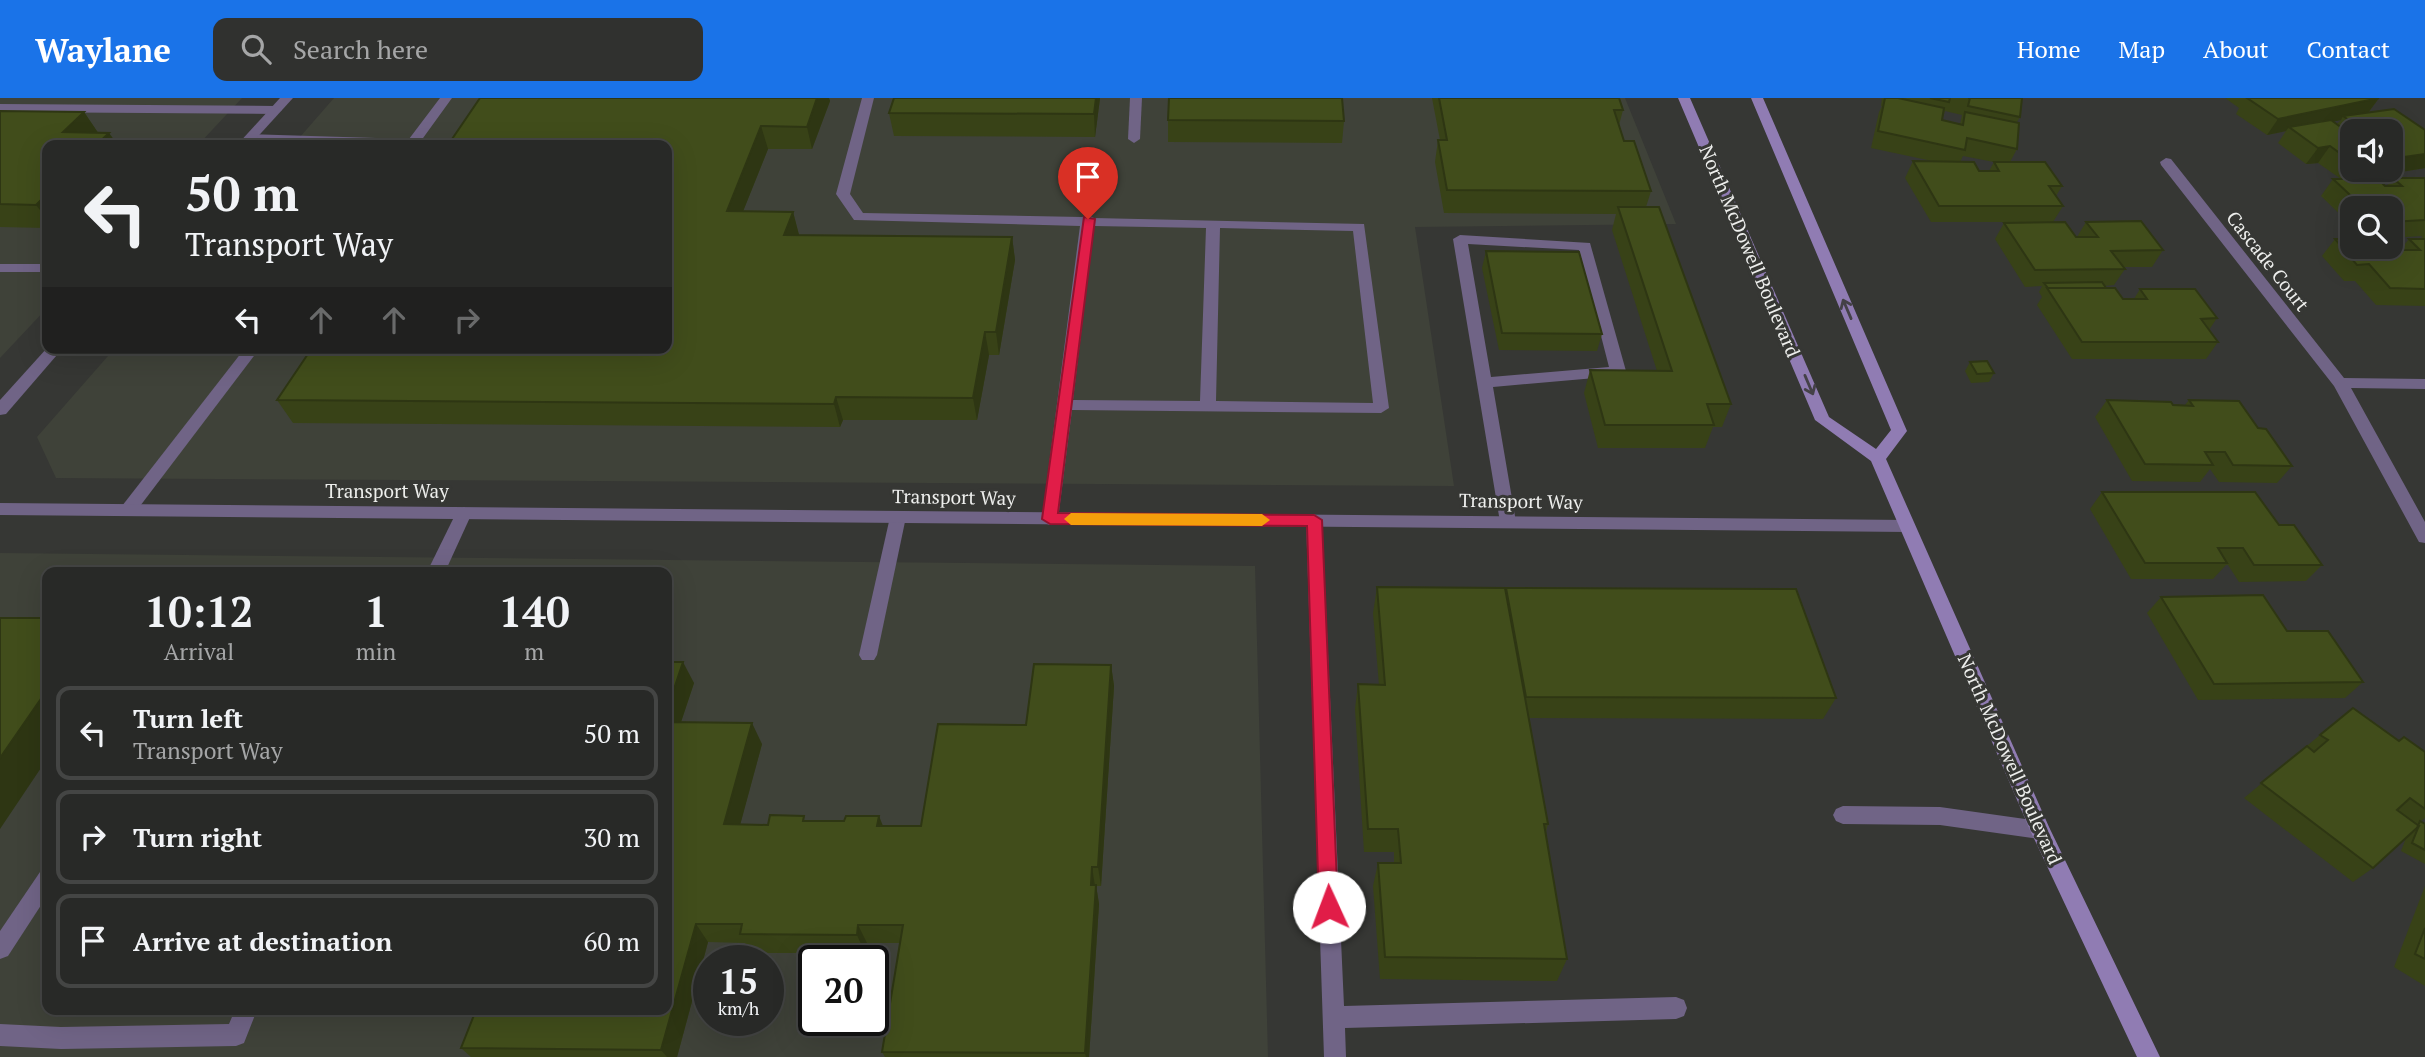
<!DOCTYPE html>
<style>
body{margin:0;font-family:"PT Serif",serif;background:#30312f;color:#f1f3f6;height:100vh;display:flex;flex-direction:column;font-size:26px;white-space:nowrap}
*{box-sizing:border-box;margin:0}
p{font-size:23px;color:#a5a6a7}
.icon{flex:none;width:38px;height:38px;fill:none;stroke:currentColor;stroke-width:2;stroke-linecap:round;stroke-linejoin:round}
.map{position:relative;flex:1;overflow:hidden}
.details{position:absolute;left:42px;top:469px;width:630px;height:448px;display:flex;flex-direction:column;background:#282927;border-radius:14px;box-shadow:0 7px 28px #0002,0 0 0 2px #444544}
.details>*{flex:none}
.hud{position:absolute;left:42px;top:42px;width:630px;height:214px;border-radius:14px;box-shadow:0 7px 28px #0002,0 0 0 2px #444544;background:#282927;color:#f1f3f6;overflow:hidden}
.buttons{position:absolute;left:2340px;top:21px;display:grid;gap:14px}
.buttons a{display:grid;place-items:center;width:63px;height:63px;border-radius:14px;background:#282927;box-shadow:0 7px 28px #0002,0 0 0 2px #444544;font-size:35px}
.speed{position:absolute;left:693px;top:847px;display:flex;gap:14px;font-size:35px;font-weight:700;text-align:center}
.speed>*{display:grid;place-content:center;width:91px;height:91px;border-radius:50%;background:#282927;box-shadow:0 7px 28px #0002,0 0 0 2px #444544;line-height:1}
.speed small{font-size:18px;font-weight:400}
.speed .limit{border:4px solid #111;border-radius:10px;background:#fff;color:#111}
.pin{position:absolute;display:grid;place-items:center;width:60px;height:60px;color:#fff;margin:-72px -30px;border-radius:50% 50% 50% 0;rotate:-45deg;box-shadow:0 0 7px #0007}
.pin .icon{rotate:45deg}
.me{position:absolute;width:77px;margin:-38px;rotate:358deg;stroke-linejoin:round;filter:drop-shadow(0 0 5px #0008)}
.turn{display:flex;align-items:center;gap:24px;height:147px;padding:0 28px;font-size:32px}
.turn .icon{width:91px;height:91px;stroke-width:2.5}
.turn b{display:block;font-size:49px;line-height:60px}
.lanes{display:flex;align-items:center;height:66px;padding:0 28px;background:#0003;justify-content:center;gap:35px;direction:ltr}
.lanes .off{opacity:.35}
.eta{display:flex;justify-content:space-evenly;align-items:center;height:119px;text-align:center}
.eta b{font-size:42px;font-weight:700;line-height:49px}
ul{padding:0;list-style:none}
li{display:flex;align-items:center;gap:21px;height:94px;margin:0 14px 10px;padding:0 14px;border:4px solid #444544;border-radius:14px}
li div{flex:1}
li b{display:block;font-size:26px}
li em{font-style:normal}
header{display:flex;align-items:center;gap:42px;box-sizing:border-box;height:98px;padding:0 35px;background:#1a73e8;color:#fff}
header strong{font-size:33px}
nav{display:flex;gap:38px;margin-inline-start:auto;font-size:24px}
.search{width:490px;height:63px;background:#30312f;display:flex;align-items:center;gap:18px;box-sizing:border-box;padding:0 24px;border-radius:14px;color:#a5a6a7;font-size:26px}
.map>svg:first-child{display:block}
.built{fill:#3f4239;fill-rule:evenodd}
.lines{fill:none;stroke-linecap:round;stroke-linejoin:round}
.lane{fill:#706486;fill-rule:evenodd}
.street{fill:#706486;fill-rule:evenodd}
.secondary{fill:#907cb3;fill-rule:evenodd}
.wall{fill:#384217;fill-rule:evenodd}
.shaded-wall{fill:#2e3613}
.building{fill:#414d1b;stroke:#2e3613;stroke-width:2}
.oneway{stroke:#444147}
.route{fill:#e11d48;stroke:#92132f;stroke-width:2}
.slow{fill:#f59e0b}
.labels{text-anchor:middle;stroke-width:6;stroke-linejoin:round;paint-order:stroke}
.street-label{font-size:19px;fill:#edeeec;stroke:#363734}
</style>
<header>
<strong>Waylane</strong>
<div class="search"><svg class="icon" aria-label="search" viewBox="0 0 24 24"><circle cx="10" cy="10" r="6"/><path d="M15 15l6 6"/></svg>Search here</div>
<nav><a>Home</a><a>Map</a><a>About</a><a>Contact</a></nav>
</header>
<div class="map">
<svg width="2425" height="959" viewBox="0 0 2425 959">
<rect width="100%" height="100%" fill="#363734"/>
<g class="built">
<path d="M0,0H242L198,47H47V210L0,260Z"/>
<path d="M334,0H1625L1676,126L1415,129L1454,388L56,380L37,339L115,250H667V47H293Z"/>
<path d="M0,455L1255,468L1268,959H0ZM47,474H667V912H47ZM709,863H768V922H709ZM814,863H873V922H814Z"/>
</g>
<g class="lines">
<g class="lane">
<path d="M440,0H452L418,47L250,44L244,40L250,36L409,41Z"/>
<path d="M862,0H874L850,96L863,115L1082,119L1088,117L1094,120L1364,126L1389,310L1381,315L1072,312L1058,421L1050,427L1044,425L1042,421L1080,128L854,122L836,96ZM1094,128L1206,130L1200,303L1073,302ZM1220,130L1353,133L1373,305L1216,303Z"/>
<path d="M1130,0H1142L1140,41L1134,45L1128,41Z"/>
<path d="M0,6L276,8L282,12L276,16L0,14Z"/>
<path d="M1460,137L1590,145L1626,273L1618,278L1493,289L1516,424L1508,430L1500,424L1453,141ZM1468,146L1579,152L1609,269L1491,279Z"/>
<rect x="0" y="166" width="47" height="8"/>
<path d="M245,250H260L134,416H122L120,412L122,408Z"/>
<path d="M464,409L472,415L445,474H427L456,415Z"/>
<path d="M898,413L906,419L877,557L874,562H862L859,557L890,419Z"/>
<path d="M1314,416L1322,422L1344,908L1676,899L1684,902L1687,910L1684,918L1676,921L1345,930L1346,959H1324L1306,422Z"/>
<path d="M1843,708L1940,709L2040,723L2047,726L2050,732L2047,738L2040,741L1940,727L1843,726L1836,723L1833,717L1836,711Z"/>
<path d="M47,772V798L8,858L0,861V833L40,774Z"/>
<path d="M235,912H257L244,945L236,948L61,951L0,948V926L61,929L229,926Z"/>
</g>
<g class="street">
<path d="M280,0H293L250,47H237Z"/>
<path d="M2166,60L2171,61L2344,280L2425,281V291L2351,290L2425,424V445L2419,444L2334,288L2161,67L2160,64Z"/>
<path d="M47,250H63L6,316L0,317V302Z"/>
<path d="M0,405L1907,422L1915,428L1907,434L0,417Z"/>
</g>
<path class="secondary" d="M1678,0H1690L1829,319L1876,351L1891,332L1751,0H1763L1907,333L1886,361L2049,729L2160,959H2137L2030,732L1871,363L1815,322Z"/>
</g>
<g class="wall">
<path d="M480,0H829L830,3L812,51H768L743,113L793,114L799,137L1012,139L1015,162L999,257H989L977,322H843L840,329L293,325L277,302Z"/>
<path d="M894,0H1100L1095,39L894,38L889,15Z"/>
<path d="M1432,0H1619L1623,12L1619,27L1624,43L1651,93L1646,109L1731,306L1722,329H1713L1705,350H1598L1584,295L1590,272L1657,273L1612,132L1616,116L1444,115L1435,64L1438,42H1440Z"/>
<path d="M1882,0H2022L2020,19L2017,24V51L2010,64L2062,88L2056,98L2063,108L2053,124L2076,139H2077L2086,124L2163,152L2152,169H2124L2125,171L2114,187L2104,188L2123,201H2134L2140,191L2217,220L2209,232L2218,244L2206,261H2072L2037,207L2042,199L2039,194L2042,188L2025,189L1995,141L2004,125L2022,124H1931L1905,80L1913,63H1932L1871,50L1879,14L1882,8H1881ZM1945,13L1962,17L1960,26L1942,22ZM1963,58L1994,64L1989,73H1979L1960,64Z"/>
<path d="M2225,0H2379L2368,15L2425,32V70L2359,81L2387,88L2393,80H2425V208L2376,207L2355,183H2344L2322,158L2335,141L2400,152L2409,141H2421L2422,138L2390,140V110H2352V128L2321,98L2333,81H2341L2318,65L2306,66L2278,45L2286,33L2267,37L2236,16L2239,10ZM2341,22L2337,26L2333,23ZM2352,33L2390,72H2352Z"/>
<path d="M0,13L84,14L98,35L47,47V130L0,129Z"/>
<path d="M1168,22L1344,23L1342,45L1168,44Z"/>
<path d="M1486,153L1602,236L1597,253L1499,252L1482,170Z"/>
<path d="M1970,264L1994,275L1989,284L1971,285L1965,273Z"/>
<path d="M2107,302L2185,307L2189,302L2258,330L2292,368L2277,385L2219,384L2210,371L2200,384L2132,383L2095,319Z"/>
<path d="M2102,394L2279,427L2322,467L2306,483L2239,484L2228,467H2226L2213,481H2131L2090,411Z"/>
<path d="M1377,489L1505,494L1506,490L1836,600L1823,621L1529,620L1548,726L1546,734L1567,861L1557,883L1380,881L1373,788L1378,765H1394V754H1364L1355,611L1358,586L1379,587L1373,515Z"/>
<path d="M2161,499L2287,533L2363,584L2345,600L2198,602L2147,515Z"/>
<path d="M667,564L694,585L681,624L762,646L740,726L768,727L806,723L883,728H921L1026,627L1111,567L1114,588L1101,788H1096L1099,806L1089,959H885L882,954L900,845H867L865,855H751L745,845L708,844L677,959H471L461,950Z"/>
<path d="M2320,637L2399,643L2425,654V720L2421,723L2425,726V766L2401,753L2406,740L2373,770L2353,784L2244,700Z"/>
<path d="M2425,788V888L2394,869Z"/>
</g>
<g class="shaded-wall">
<path d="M817,0H829L830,3L812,51L807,29Z"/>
<path d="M1096,0H1100L1095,39L1094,16Z"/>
<path d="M2379,0L2367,16L2343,18L2341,22L2293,32L2289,29L2286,33L2267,37L2278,21Z"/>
<path d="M84,14L99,36L63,34Z"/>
<path d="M761,28L768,51L734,136L727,113Z"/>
<path d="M109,35L118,47H96Z"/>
<path d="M2330,48L2318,65L2306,66L2318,50Z"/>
<path d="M2425,56V70L2344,83L2352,72H2390V61Z"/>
<path d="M47,96V121L36,107Z"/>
<path d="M793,114L799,137L791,160L784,137Z"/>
<path d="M1012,139L1015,162L999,257L996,234Z"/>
<path d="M985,234L989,257L977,322L973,300Z"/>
<path d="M836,299L843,322L840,329L834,306Z"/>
<path d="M683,564L694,585L674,645L667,631V612Z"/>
<path d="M1111,567L1114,588L1101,788L1098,769Z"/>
<path d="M47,592V661L0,731V660Z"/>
<path d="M752,625L762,646L735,746L724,726Z"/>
<path d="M879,718L887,738L877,728Z"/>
<path d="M1092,769L1095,788L1091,787Z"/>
<path d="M1096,787L1099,806L1089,959H1086L1085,955Z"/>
<path d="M696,826L708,844L677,959H667L661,952Z"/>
<path d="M858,827L867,845L865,855L857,837Z"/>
</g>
<g class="building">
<path d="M480,0H817L807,29L761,28L727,113L793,114L784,137L1012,139L996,234H985L973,300L836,299L834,306L277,302L312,250H667V47H448Z"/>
<path d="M894,0H1096L1094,16L889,15Z"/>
<path d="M1169,0H1342L1344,23L1168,22Z"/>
<path d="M1439,0H1619L1623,12H1614L1624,43H1634L1651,93L1447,92L1438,42H1447Z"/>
<path d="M1885,0H1898L1944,10L1942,22L1963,27L1965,14L2019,25L2017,51L1967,40L1965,52L1878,33Z"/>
<path d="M1930,0H1950L1949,4Z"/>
<path d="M1968,0H2022L2020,19L1968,8L1970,0Z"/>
<path d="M2247,0H2379L2278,21Z"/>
<path d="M2394,11L2425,32V56L2390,61V33H2352V64L2330,48L2318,50L2289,29L2331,22L2342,30L2357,28L2343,18Z"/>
<path d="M0,13L84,14L63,34L109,35L96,47H47V96L36,107L0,106Z"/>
<path d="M1913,63L1974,64L1979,73H1999L1994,64H2045L2062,88H2049L2063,108H1939Z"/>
<path d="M2393,80H2425V122L2390,124V110H2364L2333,81H2378L2385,88H2402Z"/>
<path d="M1618,109H1659L1731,306H1707L1714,327H1605L1590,272L1672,273Z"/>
<path d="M2141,123L2163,152L2111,153L2125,171L2035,172L2004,125L2065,124L2076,139H2098L2086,124Z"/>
<path d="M2335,141H2352V149H2390V145L2397,152H2420L2409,141H2425V191L2390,190L2369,166L2357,167Z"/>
<path d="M1486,153L1579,154L1602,236L1502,235Z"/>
<path d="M2102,184L2106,190H2048L2044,185Z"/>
<path d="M2047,190H2115L2123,201H2147L2140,191H2195L2217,220L2201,221L2218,244H2082Z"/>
<path d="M1987,263L1994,275L1977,276L1970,264Z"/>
<path d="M2107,302L2171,304L2173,307L2193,308L2189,302L2239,303L2258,330L2266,331L2292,368L2233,367L2225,354H2205L2213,367L2145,366Z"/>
<path d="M2102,394H2255L2279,427H2294L2322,467H2254L2243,450H2218L2227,465H2145Z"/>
<path d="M1377,489L1505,490L1548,726H1544L1567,861L1385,859L1378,765H1401L1398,731H1368L1358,586L1385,587Z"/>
<path d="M1506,490L1796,491L1836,600L1526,599Z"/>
<path d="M2263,497L2287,533H2328L2363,584L2214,586L2161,499Z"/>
<path d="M0,520H47V592L0,660Z"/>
<path d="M667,564H683L667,612Z"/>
<path d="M1034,566L1111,567L1098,769H1092L1091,787H1096L1085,955L882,954L903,827H858L857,837L740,836L742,826H696L661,952L461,950L476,912H667V624L752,625L724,726L768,727L770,717L804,718L803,723H844L846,718H879L877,728H921L938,626L1026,627Z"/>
<path d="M2353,610L2399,643L2404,639L2425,654V711L2410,700L2397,712L2419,728L2373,770L2261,685L2307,648L2314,654L2328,642L2320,637Z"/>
<path d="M2420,723L2425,726V752L2412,745L2418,730L2419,728H2418Z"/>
<path d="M2425,830V861L2415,856Z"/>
</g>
<defs><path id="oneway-shaft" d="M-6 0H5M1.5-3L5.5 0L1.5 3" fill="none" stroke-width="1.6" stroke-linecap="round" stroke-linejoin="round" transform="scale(1.75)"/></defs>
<g class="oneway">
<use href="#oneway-shaft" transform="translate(1847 211) rotate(-113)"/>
<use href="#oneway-shaft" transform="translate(1809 287) rotate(67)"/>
</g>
<path class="route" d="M1084,119L1095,121L1058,415L1314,417L1322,422L1338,809L1336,815L1329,818L1322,815L1319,809L1307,428L1050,426L1042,421Z"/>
<path class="slow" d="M1071,415L1262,416L1270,422L1262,428L1071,427L1064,421Z"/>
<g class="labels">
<g class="street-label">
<text transform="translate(1750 153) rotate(67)" y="7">North McDowell Boulevard</text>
<text transform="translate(2268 163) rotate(52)" y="7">Cascade Court</text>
<text x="387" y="400">Transport Way</text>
<text transform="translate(954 399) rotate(1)" y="7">Transport Way</text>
<text transform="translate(1521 403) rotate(1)" y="7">Transport Way</text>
<text transform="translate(2010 661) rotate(66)" y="7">North McDowell Boulevard</text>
</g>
</g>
</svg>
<div class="buttons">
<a><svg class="icon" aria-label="sound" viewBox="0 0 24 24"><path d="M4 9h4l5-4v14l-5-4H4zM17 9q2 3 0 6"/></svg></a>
<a><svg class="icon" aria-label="search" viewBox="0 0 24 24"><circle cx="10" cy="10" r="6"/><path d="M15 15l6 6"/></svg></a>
</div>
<div class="speed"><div>15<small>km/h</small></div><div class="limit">20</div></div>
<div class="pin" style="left:1088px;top:121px;background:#d93025"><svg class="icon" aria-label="arrive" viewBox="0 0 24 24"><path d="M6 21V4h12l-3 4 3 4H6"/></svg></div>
<svg class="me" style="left:1329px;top:809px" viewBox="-20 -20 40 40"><circle r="19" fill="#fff"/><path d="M0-13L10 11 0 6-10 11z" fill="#e11d48"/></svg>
<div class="hud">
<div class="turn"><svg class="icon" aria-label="left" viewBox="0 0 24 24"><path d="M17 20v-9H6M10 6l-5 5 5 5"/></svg><div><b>50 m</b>Transport Way</div></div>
<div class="lanes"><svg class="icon" aria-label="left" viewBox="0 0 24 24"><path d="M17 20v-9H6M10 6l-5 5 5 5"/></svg><svg class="icon off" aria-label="ahead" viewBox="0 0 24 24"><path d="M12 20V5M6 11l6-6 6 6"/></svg><svg class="icon off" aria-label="ahead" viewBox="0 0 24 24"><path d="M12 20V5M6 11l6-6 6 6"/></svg><svg class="icon off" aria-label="right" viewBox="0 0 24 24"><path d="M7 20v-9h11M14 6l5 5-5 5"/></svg></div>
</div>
<section class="details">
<div class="eta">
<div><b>10:12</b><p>Arrival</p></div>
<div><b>1</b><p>min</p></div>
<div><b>140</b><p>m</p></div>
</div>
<ul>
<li><svg class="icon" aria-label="left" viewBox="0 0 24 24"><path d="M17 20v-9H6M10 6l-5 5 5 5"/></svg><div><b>Turn left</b><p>Transport Way</p></div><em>50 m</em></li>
<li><svg class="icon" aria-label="right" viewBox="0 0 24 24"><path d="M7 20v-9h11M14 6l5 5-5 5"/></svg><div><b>Turn right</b></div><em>30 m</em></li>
<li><svg class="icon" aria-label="arrive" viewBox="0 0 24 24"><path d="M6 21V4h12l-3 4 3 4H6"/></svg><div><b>Arrive at destination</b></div><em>60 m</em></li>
</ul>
</section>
</div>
